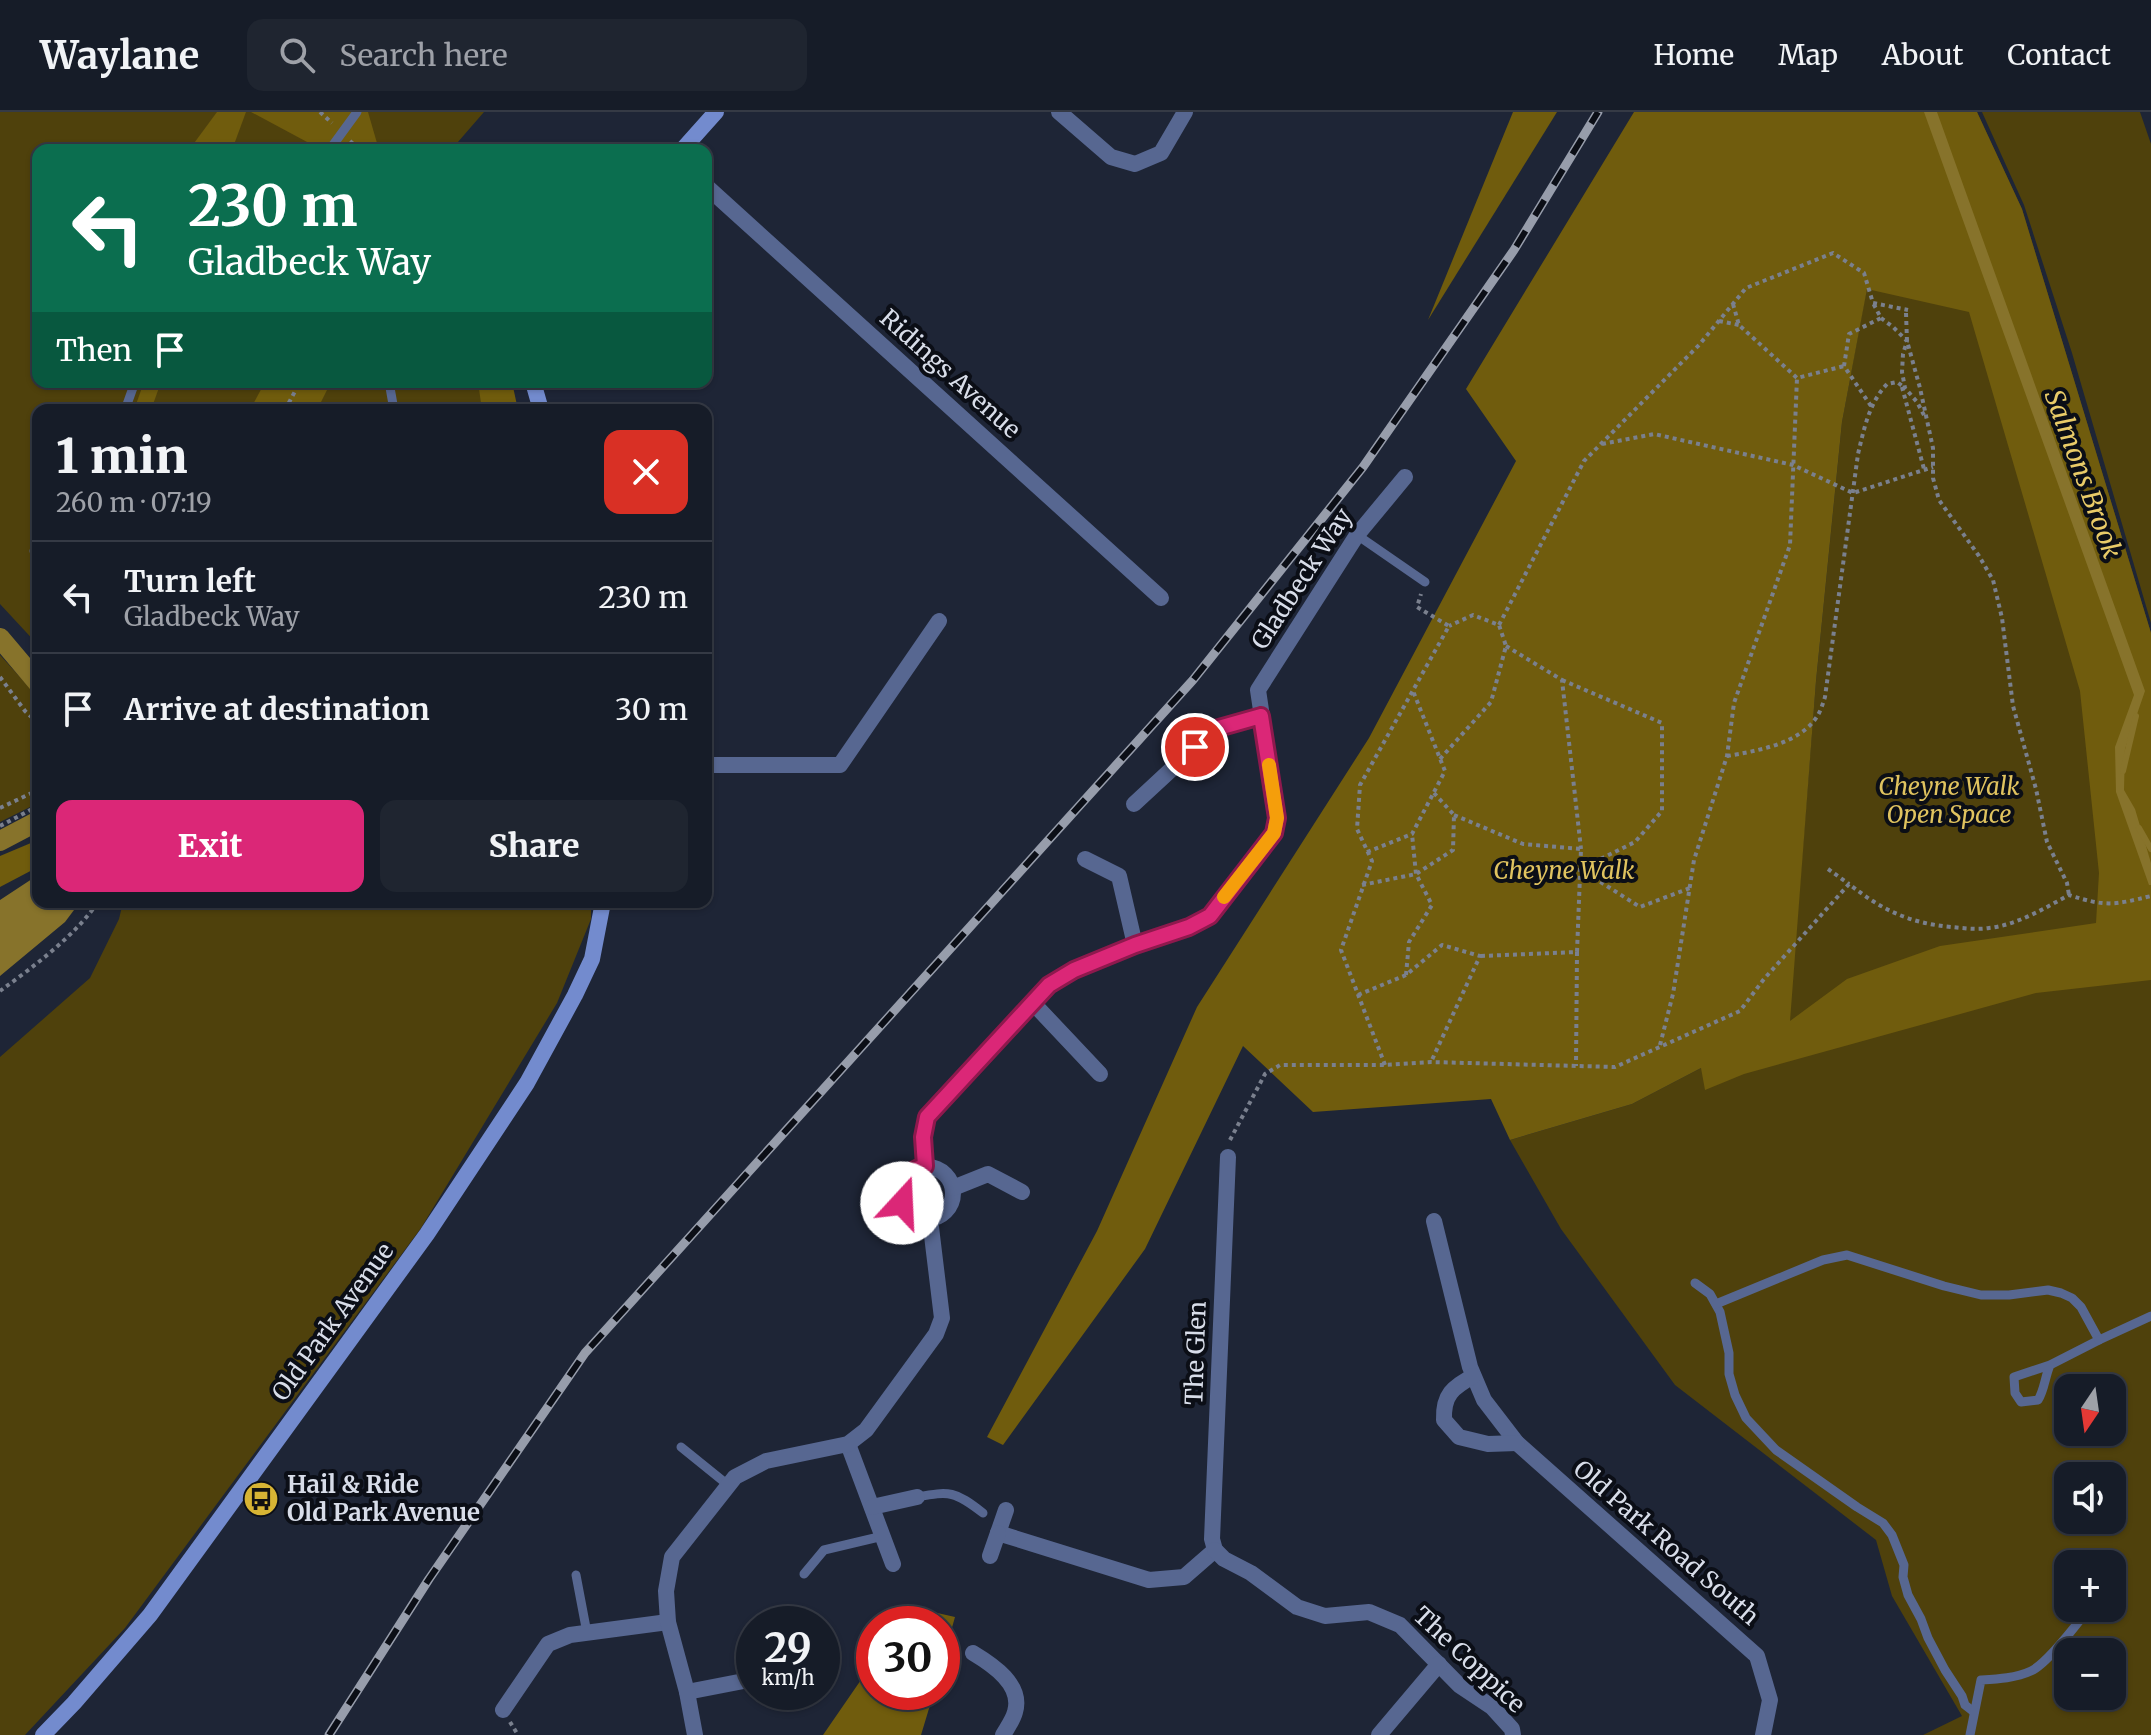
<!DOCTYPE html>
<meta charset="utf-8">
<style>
body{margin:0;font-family:Merriweather,serif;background:#1f2530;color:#f1f3f6;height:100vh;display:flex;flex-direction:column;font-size:30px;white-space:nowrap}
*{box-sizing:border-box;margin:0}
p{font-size:26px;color:#9ea1a8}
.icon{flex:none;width:44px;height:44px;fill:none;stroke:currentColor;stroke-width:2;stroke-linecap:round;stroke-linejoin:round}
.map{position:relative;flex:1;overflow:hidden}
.drawer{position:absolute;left:32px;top:292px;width:680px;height:504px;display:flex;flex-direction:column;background:#161c28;border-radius:16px;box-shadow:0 2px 6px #0004,0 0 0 2px #353a45}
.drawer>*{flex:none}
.guide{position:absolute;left:32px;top:32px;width:680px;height:244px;border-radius:16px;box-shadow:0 2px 6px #0004,0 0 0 2px #353a45;background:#0b6e4f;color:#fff;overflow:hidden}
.needle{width:52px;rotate:193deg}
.tools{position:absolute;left:2054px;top:1262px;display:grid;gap:16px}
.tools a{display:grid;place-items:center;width:72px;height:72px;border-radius:16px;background:#161c28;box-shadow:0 2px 6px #0004,0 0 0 2px #353a45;font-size:40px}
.speed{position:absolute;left:736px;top:1494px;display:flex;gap:16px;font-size:40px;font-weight:700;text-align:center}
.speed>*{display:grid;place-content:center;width:104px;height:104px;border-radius:50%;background:#161c28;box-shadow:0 2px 6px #0004,0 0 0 2px #353a45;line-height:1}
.speed small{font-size:20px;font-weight:400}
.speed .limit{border:12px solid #d22;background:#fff;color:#111}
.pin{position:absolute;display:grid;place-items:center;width:68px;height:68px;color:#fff;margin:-34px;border:4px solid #fff;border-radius:50%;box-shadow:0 2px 8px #0007}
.me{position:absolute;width:88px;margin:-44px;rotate:20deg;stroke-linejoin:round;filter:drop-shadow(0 0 6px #0008)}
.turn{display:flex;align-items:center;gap:28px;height:168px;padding:0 24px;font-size:36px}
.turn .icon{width:104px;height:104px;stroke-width:2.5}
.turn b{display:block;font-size:56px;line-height:68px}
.then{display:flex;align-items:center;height:76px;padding:0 24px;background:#0003;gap:16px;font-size:30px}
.round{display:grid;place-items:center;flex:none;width:84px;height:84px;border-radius:16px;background:#1f2530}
.summary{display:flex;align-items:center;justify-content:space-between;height:136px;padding:0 24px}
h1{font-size:48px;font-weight:800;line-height:60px}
.primary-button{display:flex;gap:16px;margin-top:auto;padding:16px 24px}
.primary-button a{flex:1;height:92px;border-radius:16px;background:#db2777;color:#fff;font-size:32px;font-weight:800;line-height:92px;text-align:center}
.primary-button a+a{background:#1f2530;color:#f1f3f6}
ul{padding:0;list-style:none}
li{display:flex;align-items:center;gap:24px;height:112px;padding:0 24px;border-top:2px solid #353a45}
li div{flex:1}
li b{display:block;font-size:30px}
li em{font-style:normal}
header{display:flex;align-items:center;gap:48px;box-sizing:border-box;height:112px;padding:0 40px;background:#161c28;border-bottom:2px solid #353a45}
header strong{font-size:38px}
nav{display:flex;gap:44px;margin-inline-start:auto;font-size:28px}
.search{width:560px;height:72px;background:#1f2530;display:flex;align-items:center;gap:20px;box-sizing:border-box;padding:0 28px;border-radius:16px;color:#9ea1a8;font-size:30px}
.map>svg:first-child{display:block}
.green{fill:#4f410c;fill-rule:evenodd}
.forest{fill:#705c0d;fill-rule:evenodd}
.water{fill:#87732b}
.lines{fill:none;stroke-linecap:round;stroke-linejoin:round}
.stream{stroke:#87732b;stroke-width:6}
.canal{stroke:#87732b;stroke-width:20}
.path{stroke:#7a808e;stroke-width:4;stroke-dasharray:4 4;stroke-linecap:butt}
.lane{stroke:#576791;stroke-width:9}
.street{stroke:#576791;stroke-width:16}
.secondary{stroke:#738bce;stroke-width:16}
.rail-casing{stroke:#979dab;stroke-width:9}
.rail{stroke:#0b0e16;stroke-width:6;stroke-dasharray:18;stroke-linecap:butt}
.route-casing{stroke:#8e194d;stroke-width:20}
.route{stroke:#db2777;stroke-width:14}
.slow{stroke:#f59e0b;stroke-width:14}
.labels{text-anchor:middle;stroke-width:8;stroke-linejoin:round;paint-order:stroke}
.street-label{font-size:24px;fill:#d8dde9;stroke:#0b0e16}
.park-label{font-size:24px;font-style:italic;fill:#e0c35f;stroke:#0b0e16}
.poi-label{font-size:24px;font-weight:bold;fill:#d8dde9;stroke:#0b0e16;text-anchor:start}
.water-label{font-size:26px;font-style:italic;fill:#e9cb68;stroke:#0b0e16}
</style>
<header>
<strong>Waylane</strong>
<div class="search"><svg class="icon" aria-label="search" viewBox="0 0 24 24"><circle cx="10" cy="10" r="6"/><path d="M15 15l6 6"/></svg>Search here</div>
<nav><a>Home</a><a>Map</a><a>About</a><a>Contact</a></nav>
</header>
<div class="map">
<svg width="2151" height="1623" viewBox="0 0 2151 1623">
<rect width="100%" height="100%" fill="#1e2536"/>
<g class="green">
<path d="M0,0H484L451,38H38V270H499L517,298H38V533L0,492Z"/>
<path d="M1977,0L2022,97L2151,521V1623H1923L1962,1604L1892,1484L1876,1428L1675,1273L1561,1117L1510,1028L1632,992L1789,910L1816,569L1842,310L1888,61ZM2068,1276H2112V1320H2068ZM2068,1364H2112V1408H2068ZM2068,1452H2112V1496H2068ZM2068,1540H2112V1584H2068Z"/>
<path d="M1982,0H2140L2151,32V511L2072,241L2024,93Z"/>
<path d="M0,543L38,585V691L0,710Z"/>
<path d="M123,790H591V807L557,891L421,1116L125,1516L25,1623H0V945L90,866L119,807Z"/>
</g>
<g class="forest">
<path d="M217,0H246L232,38H189Z"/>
<path d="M251,0H368L379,38H322Z"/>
<path d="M1513,0H1557L1428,208Z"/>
<path d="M1634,0H1977L2022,97L2151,521V868L2036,881L1744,962L1705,978L1701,956L1632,992L1510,1028L1491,987L1313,1000L1243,934L1145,1137L1003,1333L987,1325L1097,1119L1197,895L1369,626L1516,349L1466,277ZM1867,177L1969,200L2080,579L2099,761L2096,811L1940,834L1847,867L1790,909L1816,569L1842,310Z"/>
<path d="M144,270H161L151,298H134Z"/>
<path d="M265,270H331L317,298H250Z"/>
<path d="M478,270H512L518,298H482Z"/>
<path d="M38,728V755L0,775V744Z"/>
<path d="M911,1495L955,1505L942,1551V1512H900Z"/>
<path d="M874,1549V1580H934L921,1623H823Z"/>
</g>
<g class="water">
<path d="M1924,0H1937L2145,579L2125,637L2124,678L2135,697L2151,751V773H2149L2116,680L2115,635L2134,583Z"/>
<path d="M38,763V790H80L65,810L0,864V788Z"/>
</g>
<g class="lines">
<g class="stream">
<path d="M2123,659L2136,604"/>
<path d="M2139,716L2151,737"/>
</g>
<g class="canal">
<path d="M0,526L38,571"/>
<path d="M0,729L38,709"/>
</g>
<g class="path">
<path d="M320,0L332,11"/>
<path d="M350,29L360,38"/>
<path d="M1733,192L1739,213L1797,266L1844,254"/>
<path d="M1906,201L1907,229L1920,276L1933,336V366L1939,388L1979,444L1993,468L2002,506L2013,594L2036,677L2047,730L2067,771L2069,783"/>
<path d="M1881,206L1893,215L1907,229L1903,242L1902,260L1905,276L1917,290L1925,305"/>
<path d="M1719,209L1739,213"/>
<path d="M1902,275L1924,357"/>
<path d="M1871,294L1844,254L1849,222L1881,206L1873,191"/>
<path d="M285,298L300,270"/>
<path d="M1602,332L1654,322L1793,353L1853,381L1933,355"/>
<path d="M1499,513L1584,349L1699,233L1746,176L1833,141L1864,161L1873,191L1908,198"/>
<path d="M1506,534L1562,568L1581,737"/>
<path d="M0,565L25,599L38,611"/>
<path d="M1562,568L1662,611V699L1635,730L1580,757"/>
<path d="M1727,644C1756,639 1801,632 1818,603C1821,598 1823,591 1825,585L1858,342C1864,317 1869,291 1887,272L1897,270L1905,276"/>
<path d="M1440,647L1491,590L1506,534L1499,513L1473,503L1449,514"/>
<path d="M0,696L38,678"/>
<path d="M1454,703L1523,732L1581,737L1577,840"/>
<path d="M0,714L38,694"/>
<path d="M1367,740L1412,722L1445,659L1413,579"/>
<path d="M1580,757L1640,795L1690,776"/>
<path d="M1828,757L1849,772"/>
<path d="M1362,773L1416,762L1453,738L1454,703L1434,681"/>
<path d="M1481,844L1577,840L1576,954"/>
<path d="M1406,863L1409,830L1432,793L1416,762L1412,722"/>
<path d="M0,879C33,855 75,824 98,790"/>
<path d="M1358,883L1406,863L1442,833L1480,844L1431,950"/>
<path d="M1660,933L1673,882L1694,748L1727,644L1734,591L1790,433L1797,266"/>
<path d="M1385,953L1341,838L1372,749L1357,717L1360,673L1449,514L1417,495L1421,482"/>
<path d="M1230,1028L1265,962L1280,953H1385L1431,950L1615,955L1740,899L1764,867L1849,772C1882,798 1909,811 1951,815C1963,816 1976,818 1989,816C2017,813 2045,796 2069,783C2106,795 2114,793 2151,784"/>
<path d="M510,1610L518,1623"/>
</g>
<g class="lane">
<path d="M334,38L333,33L357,0"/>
<path d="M389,270L394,298"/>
<path d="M125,298L135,270"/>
<path d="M1357,423L1425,470"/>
<path d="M34,439L38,443"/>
<path d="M1695,1171L1710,1182L1720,1200L1729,1241V1262L1735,1283L1746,1306L1776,1338L1857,1395L1883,1411L1892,1423L1904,1453L1903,1465L1908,1483L1921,1507L1928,1526L1945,1558L1962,1584L1965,1593L1974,1600"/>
<path d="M1716,1192L1823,1148L1847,1143L1944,1174L1981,1183H2009L2048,1178L2061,1181L2072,1186L2081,1195L2099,1228L2050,1253L2014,1265L2015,1281L2021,1290L2038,1288C2044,1279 2045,1265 2050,1253"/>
<path d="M2099,1228L2151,1204"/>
<path d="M681,1335L728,1373"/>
<path d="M917,1385C950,1379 955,1379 983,1401"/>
<path d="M804,1462L824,1438L883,1424"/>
<path d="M576,1463L587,1521"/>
<path d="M1970,1623L1981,1568C1998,1567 2016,1566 2031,1559C2048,1551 2076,1513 2088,1498"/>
</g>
<g class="street">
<path d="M1059,0L1111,45L1135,52L1161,41L1185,0"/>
<path d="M706,74L1161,486"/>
<path d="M706,653H840L939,509"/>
<path d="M1134,692L1215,617L1261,604"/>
<path d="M1085,747L1119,764L1135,833"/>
<path d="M1033,891L1100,962"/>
<path d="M925,1054L923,1025L927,1005L1049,873L1074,858L1135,833L1189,815L1210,804L1274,721L1277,706L1258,578L1357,423L1405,365"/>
<circle cx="927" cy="1081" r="26"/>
<path d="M953,1076L988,1062L1022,1080"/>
<path d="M1434,1109L1470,1255L1484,1288L1517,1331L1757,1544L1770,1588L1763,1623"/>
<path d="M1473,1264C1453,1276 1443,1282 1444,1308L1459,1325L1488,1332L1517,1331"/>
<path d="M848,1332L893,1452"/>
<path d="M872,1395L917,1385"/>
<path d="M1006,1398L998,1421L1149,1468L1184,1465L1215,1438"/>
<path d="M1215,1438L1212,1427L1228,1045"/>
<path d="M1215,1438L1224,1447L1251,1461L1297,1495L1325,1504L1369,1500L1400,1513L1459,1573L1492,1595L1512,1617L1513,1623"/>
<path d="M990,1444L998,1421"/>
<path d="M973,1541C993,1553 1023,1573 1015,1600C1013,1608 1007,1616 1003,1623"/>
<path d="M687,1580L754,1567"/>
<path d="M503,1598L548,1532L570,1523L668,1510"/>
<path d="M695,1623L687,1580L668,1510L666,1479L672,1445L735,1365L766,1349L848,1332L866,1318L936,1222L942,1206L930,1107"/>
<path d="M1379,1623L1439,1552"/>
</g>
<g class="secondary">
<path d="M682,38L716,0"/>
<path d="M533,270L541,298"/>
<path d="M43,1623L74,1591L150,1503L427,1122L527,971L575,883L592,847L603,790"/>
</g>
<defs>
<path id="rail" d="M329,1623L429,1467L585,1241L1193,568L1363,355L1514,138L1598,0"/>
</defs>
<use href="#rail" class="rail-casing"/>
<use href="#rail" class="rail"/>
</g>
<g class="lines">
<defs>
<path id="route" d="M902,1091C898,1072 905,1059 925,1054L923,1025L927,1005L1049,873L1074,858L1135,833L1189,815L1210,804L1274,721L1277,706L1261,604L1215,617L1195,635"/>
</defs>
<use href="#route" class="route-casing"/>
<use href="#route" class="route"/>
<path class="slow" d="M1224,785L1274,721L1277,706L1269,653"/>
</g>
<defs>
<symbol id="bus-disc" viewBox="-11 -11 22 22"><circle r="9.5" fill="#d7b434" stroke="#0b0e16"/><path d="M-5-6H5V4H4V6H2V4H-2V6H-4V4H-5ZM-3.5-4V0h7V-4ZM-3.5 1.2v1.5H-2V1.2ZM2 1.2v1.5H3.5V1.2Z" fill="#111"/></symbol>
</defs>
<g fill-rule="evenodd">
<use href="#bus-disc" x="241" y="1367" width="40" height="40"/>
</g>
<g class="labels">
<g class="street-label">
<text transform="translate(950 262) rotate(42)" y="8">Ridings Avenue</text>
<text transform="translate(1302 467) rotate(-57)" y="8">Gladbeck Way</text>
<text transform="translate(333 1210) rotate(-54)" y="8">Old Park Avenue</text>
<text transform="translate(1196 1241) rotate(-88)" y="8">The Glen</text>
<text transform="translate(1666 1431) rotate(41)" y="8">Old Park Road South</text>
<text transform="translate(1469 1548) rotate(43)" y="8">The Coppice</text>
</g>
<g class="park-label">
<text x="1949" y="683">Cheyne Walk<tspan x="1949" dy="28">Open Space</tspan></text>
<text x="1564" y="767">Cheyne Walk</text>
</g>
<g class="poi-label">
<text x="287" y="1381">Hail &amp; Ride<tspan x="287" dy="28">Old Park Avenue</tspan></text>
</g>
<g class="water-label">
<text transform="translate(2083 362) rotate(70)" y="9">Salmons Brook</text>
</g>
</g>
</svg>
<div class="tools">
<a><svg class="needle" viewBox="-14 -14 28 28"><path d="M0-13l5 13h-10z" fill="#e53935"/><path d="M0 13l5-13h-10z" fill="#9ea1a8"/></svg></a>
<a><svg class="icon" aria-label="sound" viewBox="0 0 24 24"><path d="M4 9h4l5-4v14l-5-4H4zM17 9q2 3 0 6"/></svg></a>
<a>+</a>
<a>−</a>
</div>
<div class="speed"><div>29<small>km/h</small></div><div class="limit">30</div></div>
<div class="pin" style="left:1195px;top:635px;background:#d93025"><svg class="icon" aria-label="arrive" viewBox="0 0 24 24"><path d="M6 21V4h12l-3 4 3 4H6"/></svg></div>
<svg class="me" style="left:902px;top:1091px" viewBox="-20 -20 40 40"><circle r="19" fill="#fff"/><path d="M0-13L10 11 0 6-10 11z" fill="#db2777"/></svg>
<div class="guide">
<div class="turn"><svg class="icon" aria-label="left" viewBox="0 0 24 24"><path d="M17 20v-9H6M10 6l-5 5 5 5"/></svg><div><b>230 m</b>Gladbeck Way</div></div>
<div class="then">Then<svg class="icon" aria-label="arrive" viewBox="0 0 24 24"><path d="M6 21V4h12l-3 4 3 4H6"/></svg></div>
</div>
<section class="drawer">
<div class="summary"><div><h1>1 min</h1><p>260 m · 07:19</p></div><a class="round" style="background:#d93025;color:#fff"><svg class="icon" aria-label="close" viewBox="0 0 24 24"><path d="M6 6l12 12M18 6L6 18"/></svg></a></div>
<ul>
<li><svg class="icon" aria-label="left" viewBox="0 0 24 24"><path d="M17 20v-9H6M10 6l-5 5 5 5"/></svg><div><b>Turn left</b><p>Gladbeck Way</p></div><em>230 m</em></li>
<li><svg class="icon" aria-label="arrive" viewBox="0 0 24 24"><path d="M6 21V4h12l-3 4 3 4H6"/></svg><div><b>Arrive at destination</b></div><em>30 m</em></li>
</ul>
<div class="primary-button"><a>Exit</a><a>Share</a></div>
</section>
</div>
